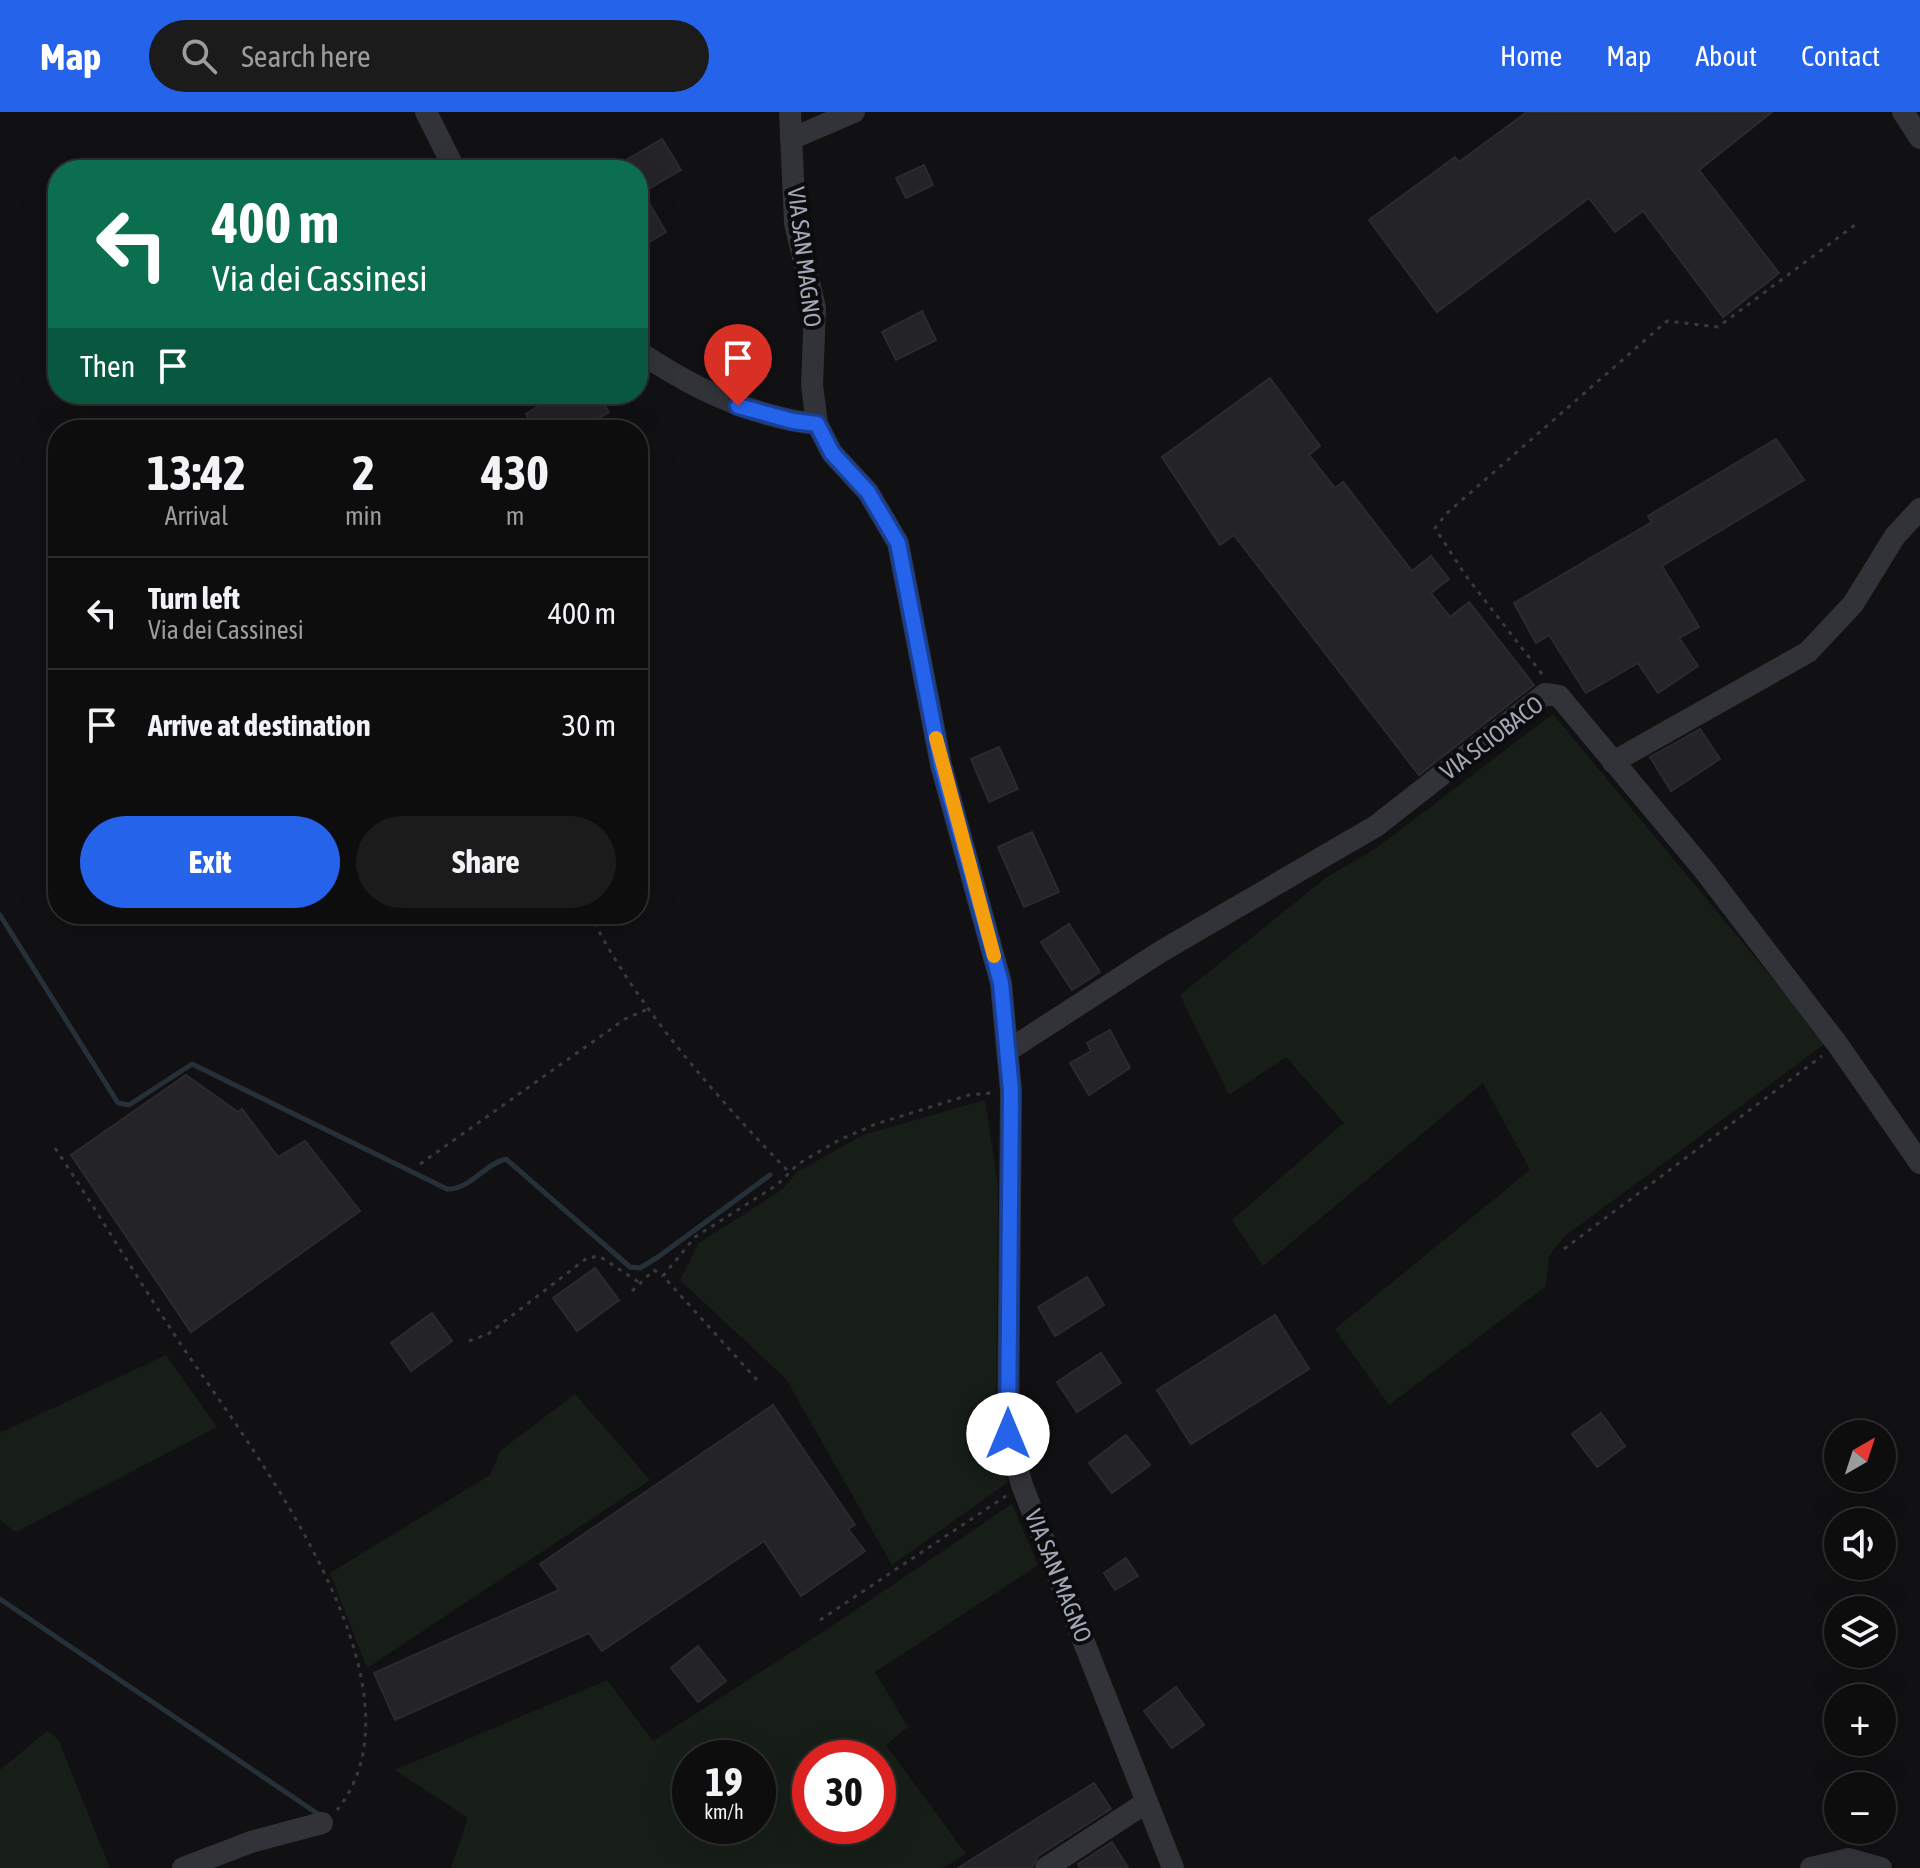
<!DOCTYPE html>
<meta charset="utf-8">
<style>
body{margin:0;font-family:"Asap Condensed",sans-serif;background:#1b1b1c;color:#f1f3f6;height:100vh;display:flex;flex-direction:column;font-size:30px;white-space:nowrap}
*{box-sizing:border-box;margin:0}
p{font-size:26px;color:#9a9c9e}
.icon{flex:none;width:44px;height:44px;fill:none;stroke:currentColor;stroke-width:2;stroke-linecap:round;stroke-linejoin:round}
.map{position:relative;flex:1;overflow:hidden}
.drawer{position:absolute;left:48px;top:308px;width:600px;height:504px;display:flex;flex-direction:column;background:#0d0d0e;border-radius:32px;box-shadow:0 8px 32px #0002,0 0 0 2px #2d2d2e}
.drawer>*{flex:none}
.guide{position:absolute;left:48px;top:48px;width:600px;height:244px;border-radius:32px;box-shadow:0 8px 32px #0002,0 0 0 2px #2d2d2e;background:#0b6e4f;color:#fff;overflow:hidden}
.needle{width:52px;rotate:39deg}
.tools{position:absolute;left:1824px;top:1308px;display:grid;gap:16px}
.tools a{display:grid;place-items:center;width:72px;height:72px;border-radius:50%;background:#0d0d0e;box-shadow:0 8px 32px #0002,0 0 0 2px #2d2d2e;font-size:40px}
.speed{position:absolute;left:672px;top:1628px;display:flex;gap:16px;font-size:40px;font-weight:700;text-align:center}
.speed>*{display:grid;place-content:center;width:104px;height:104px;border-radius:50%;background:#0d0d0e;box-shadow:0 8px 32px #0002,0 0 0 2px #2d2d2e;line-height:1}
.speed small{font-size:20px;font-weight:400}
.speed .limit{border:12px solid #d22;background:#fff;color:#111}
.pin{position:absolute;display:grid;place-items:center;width:68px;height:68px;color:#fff;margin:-82px -34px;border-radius:50% 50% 50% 0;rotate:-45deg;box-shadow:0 0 8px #0007}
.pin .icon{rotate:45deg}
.me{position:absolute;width:88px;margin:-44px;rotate:0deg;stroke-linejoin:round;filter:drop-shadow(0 0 6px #0008)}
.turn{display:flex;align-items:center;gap:28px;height:168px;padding:0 32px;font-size:36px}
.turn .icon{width:104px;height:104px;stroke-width:2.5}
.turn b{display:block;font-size:56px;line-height:68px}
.then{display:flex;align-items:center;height:76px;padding:0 32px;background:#0003;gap:16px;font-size:30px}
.eta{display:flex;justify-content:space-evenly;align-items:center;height:136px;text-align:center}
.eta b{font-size:48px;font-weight:700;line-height:56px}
.primary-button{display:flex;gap:16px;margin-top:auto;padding:16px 32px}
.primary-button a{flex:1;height:92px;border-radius:48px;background:#2563eb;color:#fff;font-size:32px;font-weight:700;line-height:92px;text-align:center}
.primary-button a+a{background:#1b1b1c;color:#f1f3f6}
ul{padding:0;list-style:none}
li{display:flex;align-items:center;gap:24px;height:112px;padding:0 32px;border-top:2px solid #2d2d2e}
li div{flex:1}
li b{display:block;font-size:30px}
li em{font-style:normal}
header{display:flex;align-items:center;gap:48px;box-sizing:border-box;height:112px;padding:0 40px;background:#2563eb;color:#fff}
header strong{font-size:38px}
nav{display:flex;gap:44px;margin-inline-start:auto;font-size:28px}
.search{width:560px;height:72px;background:#1b1b1c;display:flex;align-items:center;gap:20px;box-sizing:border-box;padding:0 28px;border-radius:44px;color:#9a9c9e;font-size:30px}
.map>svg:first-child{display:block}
.green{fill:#171e18;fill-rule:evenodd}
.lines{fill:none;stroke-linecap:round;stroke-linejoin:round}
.stream{stroke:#263038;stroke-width:5}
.building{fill:#242427;stroke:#2b2b2f;stroke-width:2}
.path{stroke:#383a3f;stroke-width:3;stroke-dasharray:4 6;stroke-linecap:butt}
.minor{stroke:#323338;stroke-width:22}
.route-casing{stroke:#184099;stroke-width:20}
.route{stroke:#2563eb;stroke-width:14}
.slow{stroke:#f59e0b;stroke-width:14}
.labels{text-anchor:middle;stroke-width:8;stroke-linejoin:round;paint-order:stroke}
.street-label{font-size:24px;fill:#a1a7b5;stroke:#0c0c0e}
</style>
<header>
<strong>Map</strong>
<div class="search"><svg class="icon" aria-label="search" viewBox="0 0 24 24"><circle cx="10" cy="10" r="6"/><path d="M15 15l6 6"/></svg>Search here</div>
<nav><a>Home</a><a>Map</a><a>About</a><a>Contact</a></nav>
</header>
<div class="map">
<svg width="1920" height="1756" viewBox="0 0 1920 1756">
<rect width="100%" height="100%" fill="#111113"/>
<g class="green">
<path d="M1553,602L1826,931L1565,1124L1549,1144L1546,1174L1389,1293L1335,1217L1530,1058L1483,971L1263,1154L1232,1108L1344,1011L1286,945L1229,983L1180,883L1327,765L1375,737Z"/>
<path d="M985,988L998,1073L996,1323L1008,1370L892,1453L786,1267L680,1168L699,1131L783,1077L797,1060L863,1023Z"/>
<path d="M166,1243L217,1315L16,1420L0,1408V1321Z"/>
<path d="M575,1282L650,1368L367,1556L330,1461L490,1363L501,1338Z"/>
<path d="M1012,1392L1038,1453L875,1560L908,1615L886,1633L966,1742L943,1756H451L468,1706L395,1658L607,1568L653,1629L835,1512ZM758,1646V1714H690V1646ZM810,1646H878V1714H810Z"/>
<path d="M47,1619L58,1627L110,1756H0V1658Z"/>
</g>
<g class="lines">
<g class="stream">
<path d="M0,803L118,991L129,993L192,952L447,1077C470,1078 484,1052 506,1047L630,1155L640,1156L658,1145L770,1063"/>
<path d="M0,1487L321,1704"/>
</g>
</g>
<g class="building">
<path d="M1527,0H1772L1699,58L1779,161L1723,205L1643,99L1615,120L1589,86L1437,200L1369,108L1455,45L1459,50Z"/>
<path d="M662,27L681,58L638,83V58H609Z"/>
<path d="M924,53L933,73L906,86L896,66Z"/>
<path d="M648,89L666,120L638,137V95Z"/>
<path d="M922,199L936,228L896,248L882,220Z"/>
<path d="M1270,266L1320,334L1309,343L1335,376L1343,370L1412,459L1431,444L1449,467L1431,481L1450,505L1469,490L1534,573L1419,663L1234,423L1220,433L1162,345Z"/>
<path d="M557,282H597L609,300L581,318H536L526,302Z"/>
<path d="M1776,327L1804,368L1662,454L1699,515L1679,526L1698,554L1658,581L1638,551L1586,581L1549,523L1536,531L1514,491L1652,410L1648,404Z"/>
<path d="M1700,617L1720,647L1671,679L1650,645Z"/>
<path d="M999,635L1018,677L989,690L971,647Z"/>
<path d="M1032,720L1059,780L1024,795L998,735Z"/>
<path d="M1069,812L1100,860L1072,878L1041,830Z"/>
<path d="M1110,918L1130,956L1089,983L1070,951L1091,939L1087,931Z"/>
<path d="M186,963L238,1000L242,997L278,1045L305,1029L360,1099L191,1220L71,1043Z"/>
<path d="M595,1156L619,1188L577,1219L553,1186Z"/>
<path d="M1087,1165L1104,1193L1055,1224L1038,1195Z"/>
<path d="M432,1201L452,1229L411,1259L391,1231Z"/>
<path d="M1275,1203L1309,1257L1191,1332L1157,1278Z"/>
<path d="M1101,1241L1121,1271L1077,1300L1057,1270Z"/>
<path d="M773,1293L855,1413L848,1417L865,1439L801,1484L764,1429L602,1539L589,1521L395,1608L374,1561L559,1478L540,1452Z"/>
<path d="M1601,1301L1625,1334L1597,1355L1572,1322Z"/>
<path d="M1126,1323L1150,1353L1112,1381L1089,1351Z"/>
<path d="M1126,1446L1138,1464L1115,1478L1104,1461Z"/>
<path d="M698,1534L726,1569L698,1590L671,1556Z"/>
<path d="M1176,1575L1204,1613L1172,1636L1144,1599Z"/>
<path d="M1094,1671L1111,1697L1038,1744L1032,1756H958Z"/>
<path d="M1112,1730L1128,1756H1080L1078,1752Z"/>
</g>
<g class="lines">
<g class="path">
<path d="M1542,562L1466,464L1435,416L1447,401L1667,209L1718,215L1859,110"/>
<path d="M590,802C635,893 717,986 788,1059"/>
<path d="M55,1036C98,1100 137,1166 180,1231C250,1335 437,1574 337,1698"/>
<path d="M420,1052L625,907L650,896"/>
<path d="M1564,1137L1822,944"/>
<path d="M632,1179L654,1158L663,1164"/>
<path d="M469,1229L488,1222L587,1146L599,1144L640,1171"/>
<path d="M757,1268L663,1164L695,1125L777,1073L798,1052L839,1028L876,1012L969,983L991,981"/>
<path d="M820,1508L1006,1384"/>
</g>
<g class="minor">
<path d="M426,0L455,58"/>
<path d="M790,0L795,111L815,196L812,273L817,312L832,341L868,380L898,431L941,653L1001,871L1011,979L1008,1322L1022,1373L1173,1756"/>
<path d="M1903,0L1920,26"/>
<path d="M791,27L854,0"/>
<path d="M638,239C692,276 751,305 817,312"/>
<path d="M1613,650L1808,540L1853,492L1895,424L1920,397"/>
<path d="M1009,938L1160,840L1376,714L1545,582L1559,584L1704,758L1838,933L1920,1051"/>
<path d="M183,1756L251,1730L322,1711"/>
<path d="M1046,1756L1147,1690"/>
<path d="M1811,1756L1849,1747L1881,1756"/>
</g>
</g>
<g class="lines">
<defs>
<path id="route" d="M738,294L793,309L817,312L832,341L868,380L898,431L941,653L1001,871L1011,979L1008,1322"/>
</defs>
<use href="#route" class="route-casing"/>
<use href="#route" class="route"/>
<path class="slow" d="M936,626L994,844"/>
</g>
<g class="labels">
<g class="street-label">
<text transform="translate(804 145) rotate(83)" y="8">VIA SAN MAGNO</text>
<text transform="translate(1492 626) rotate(-37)" y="8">VIA SCIOBACO</text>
<text transform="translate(1058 1464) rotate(68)" y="8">VIA SAN MAGNO</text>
</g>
</g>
</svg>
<div class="tools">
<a><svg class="needle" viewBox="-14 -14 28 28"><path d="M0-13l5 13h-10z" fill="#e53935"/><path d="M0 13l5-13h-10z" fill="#9a9c9e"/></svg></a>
<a><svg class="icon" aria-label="sound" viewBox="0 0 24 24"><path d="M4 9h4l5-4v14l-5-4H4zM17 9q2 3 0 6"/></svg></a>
<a><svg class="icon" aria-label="layers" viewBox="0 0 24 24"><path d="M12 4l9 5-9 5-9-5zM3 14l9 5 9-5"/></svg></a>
<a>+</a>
<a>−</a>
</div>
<div class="speed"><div>19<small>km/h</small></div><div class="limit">30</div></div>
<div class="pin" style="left:738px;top:294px;background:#d93025"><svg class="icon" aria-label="arrive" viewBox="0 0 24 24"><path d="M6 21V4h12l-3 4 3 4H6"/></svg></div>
<svg class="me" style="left:1008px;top:1322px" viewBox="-20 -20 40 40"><circle r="19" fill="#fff"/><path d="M0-13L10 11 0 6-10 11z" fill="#2563eb"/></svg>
<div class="guide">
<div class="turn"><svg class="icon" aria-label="left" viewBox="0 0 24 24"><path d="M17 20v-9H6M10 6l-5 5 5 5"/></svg><div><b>400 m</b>Via dei Cassinesi</div></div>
<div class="then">Then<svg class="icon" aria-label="arrive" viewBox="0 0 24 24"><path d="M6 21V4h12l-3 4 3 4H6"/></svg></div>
</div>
<section class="drawer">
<div class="eta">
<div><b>13:42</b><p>Arrival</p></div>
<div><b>2</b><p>min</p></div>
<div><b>430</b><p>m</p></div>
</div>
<ul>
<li><svg class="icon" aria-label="left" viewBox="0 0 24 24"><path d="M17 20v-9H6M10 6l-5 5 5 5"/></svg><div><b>Turn left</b><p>Via dei Cassinesi</p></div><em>400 m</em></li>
<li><svg class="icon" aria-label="arrive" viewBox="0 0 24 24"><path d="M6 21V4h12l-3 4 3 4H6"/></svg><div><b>Arrive at destination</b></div><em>30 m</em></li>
</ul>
<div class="primary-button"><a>Exit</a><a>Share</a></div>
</section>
</div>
